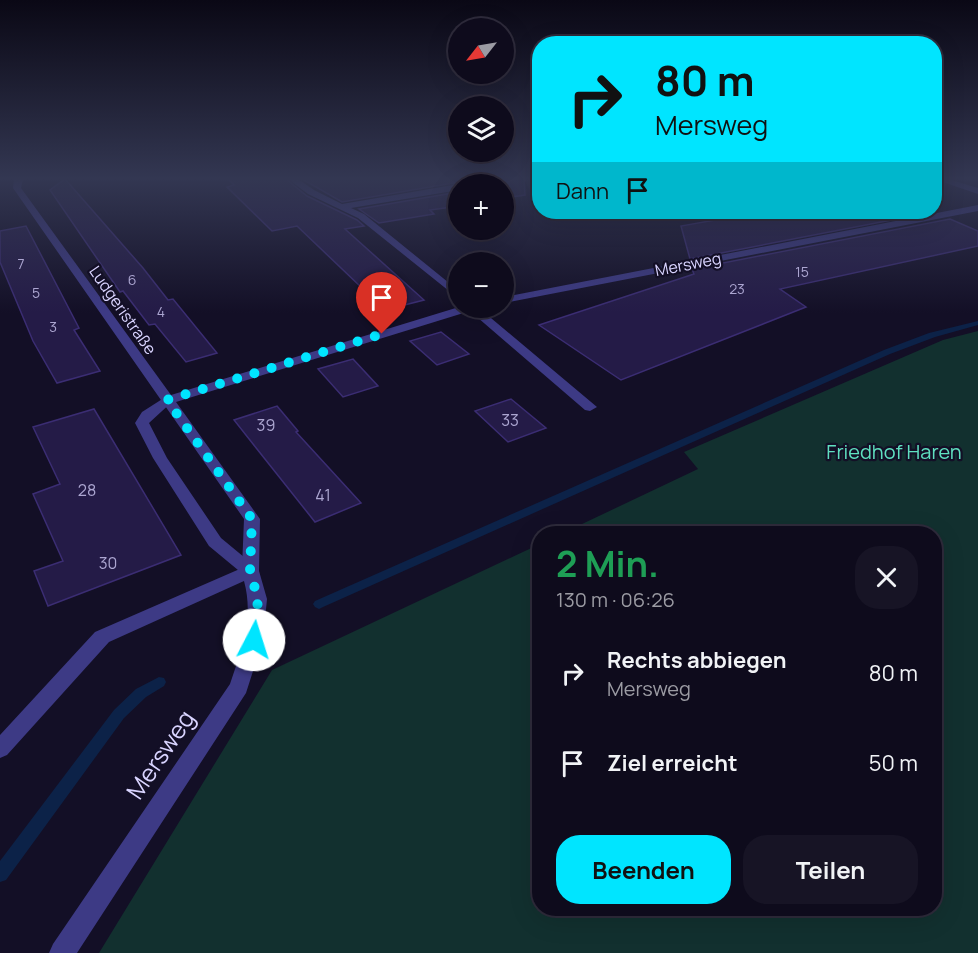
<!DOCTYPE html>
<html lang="de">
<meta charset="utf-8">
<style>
body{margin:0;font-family:Manrope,sans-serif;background:#171425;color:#f1f3f6;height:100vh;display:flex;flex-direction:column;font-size:22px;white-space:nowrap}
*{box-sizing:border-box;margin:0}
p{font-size:20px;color:#9b9ba3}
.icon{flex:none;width:33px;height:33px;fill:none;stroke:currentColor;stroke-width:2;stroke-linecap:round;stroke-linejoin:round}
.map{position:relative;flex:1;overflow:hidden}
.details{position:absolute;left:532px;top:526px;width:410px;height:390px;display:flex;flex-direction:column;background:#0e0b1c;border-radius:24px;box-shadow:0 6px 24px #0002,0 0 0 2px #2e2b3b}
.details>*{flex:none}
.guide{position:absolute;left:532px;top:36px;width:410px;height:183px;border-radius:24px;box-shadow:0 6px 24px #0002,0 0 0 2px #2e2b3b;background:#00e5ff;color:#111;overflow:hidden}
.needle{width:39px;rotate:239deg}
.buttons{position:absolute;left:448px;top:18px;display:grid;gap:12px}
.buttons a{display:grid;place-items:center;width:66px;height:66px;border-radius:50%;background:#0e0b1c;box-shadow:0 6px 24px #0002,0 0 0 2px #2e2b3b;font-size:30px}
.pin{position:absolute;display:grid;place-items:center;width:51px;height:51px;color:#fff;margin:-62px -26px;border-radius:50% 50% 50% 0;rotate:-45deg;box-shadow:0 0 6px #0007}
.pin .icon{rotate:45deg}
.me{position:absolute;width:66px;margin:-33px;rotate:5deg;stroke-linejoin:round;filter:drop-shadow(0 0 4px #0008)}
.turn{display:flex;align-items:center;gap:21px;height:126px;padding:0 24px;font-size:27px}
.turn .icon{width:78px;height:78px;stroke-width:2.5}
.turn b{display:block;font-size:42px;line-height:51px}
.then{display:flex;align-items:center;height:57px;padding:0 24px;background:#0003;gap:12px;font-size:22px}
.round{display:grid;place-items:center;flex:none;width:63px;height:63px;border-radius:24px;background:#171425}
.headline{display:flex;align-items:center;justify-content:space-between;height:102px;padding:0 24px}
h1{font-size:36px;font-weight:700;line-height:45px;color:#1e9e55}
.action{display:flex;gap:12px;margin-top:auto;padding:12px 24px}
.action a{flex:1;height:69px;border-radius:24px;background:#00e5ff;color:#111;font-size:24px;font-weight:700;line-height:69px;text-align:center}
.action a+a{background:#171425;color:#f1f3f6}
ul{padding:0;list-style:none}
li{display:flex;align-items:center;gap:18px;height:90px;padding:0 24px}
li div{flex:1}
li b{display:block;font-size:22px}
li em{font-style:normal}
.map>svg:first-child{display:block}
.green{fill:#12302f}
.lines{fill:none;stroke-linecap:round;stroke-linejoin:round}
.stream{fill:#0c2248;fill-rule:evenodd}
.building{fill:#241b47;stroke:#3b2d73;stroke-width:1.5}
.service{fill:#3d3a85;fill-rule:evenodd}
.minor{fill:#3d3a85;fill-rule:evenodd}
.route{stroke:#00e5ff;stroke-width:10;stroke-dasharray:0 18}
.labels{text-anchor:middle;stroke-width:4.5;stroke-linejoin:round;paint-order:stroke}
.far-number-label{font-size:14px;fill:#aca6d1}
.far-street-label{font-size:16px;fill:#d9d4ff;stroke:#130f26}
.number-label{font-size:16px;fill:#aca6d1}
.park-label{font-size:20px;fill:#5fe0c0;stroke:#130f26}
.near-street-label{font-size:24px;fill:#d9d4ff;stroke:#130f26}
</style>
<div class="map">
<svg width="978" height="953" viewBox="0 0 978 953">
<rect width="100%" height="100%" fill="#130f26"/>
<path class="green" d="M978,331V953H99L272,670L540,544V909H934V534H561L698,469L684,452L943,340Z"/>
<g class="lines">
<g class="stream">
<path d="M978,321V325L935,337L890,354L323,607L319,609L315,607L313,604L315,601L884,350L929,333Z"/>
<path d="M159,677L164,678L166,682L164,686L146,697L124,718L6,880L0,882V861L114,710L136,689Z"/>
</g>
</g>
<g class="building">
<path d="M65,179L143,268L168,300L173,299L217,353L186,362L155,324L149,325L123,291L120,292L50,190Z"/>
<path d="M228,179H286L307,196L357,220L364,226L345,229L424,300L385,310L297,226L272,231L227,187L234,185Z"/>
<path d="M302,179H483L471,184H461L459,182L342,202Z"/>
<path d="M516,179H524L525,195L504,198V184H499Z"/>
<path d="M459,192V206L430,210L434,214L379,223L359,209Z"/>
<path d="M760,212H933L690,259L681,226Z"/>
<path d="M950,219L978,231V246L780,289L806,307L621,380L539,325L694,274L692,269Z"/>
<path d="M26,226L79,328L74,330L100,371L57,383L33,341L0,262V231Z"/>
<path d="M441,332L469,354L437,365L410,341Z"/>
<path d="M353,359L378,386L343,397L318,369Z"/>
<path d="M511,399L546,428L508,442L475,411Z"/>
<path d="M277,406L298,431L296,432L361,503L315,522L234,420Z"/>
<path d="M94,409L181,555L48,606L34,571L63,561L33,494L60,484L33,427Z"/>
</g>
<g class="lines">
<path class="service" d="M167,396L174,400L149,423L167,458L221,538L256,567L259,571L256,575H244L209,546L153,458L135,423L142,412Z"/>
<g class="minor">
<path d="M14,179H23L21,188L171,395L459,307L479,308L597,407L590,411L585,410L470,311L176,402L260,519L259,571L267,599L263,640L246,693L77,953H49L53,944L230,684C242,649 254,617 244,581L109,642L7,755L0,758V735L95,632L242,568L244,519L13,188Z"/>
<path d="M288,179H298L314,190L342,204L459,184V190L351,208L364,214L459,291V299L358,218L308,194Z"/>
<path d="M492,179H514L491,184H473Z"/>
<path d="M934,179H948L978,188V194Z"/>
<path d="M978,205V211L504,303V297Z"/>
</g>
</g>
<linearGradient id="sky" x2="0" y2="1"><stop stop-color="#0a0815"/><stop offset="0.57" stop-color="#333752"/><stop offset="1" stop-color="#333752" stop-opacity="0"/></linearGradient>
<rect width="978" height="313" fill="url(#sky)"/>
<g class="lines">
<path class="route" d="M254,640L258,599L250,571L252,519L167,400L382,334"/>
</g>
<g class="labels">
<g class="far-number-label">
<text x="21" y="269">7</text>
<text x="802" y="277">15</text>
<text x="132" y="285">6</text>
<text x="737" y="294">23</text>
<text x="36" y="298">5</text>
<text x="161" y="317">4</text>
<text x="53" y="332">3</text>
</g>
<g class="far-street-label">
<text transform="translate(688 264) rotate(-11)" y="6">Mersweg</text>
<text transform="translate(123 310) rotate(55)" y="6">Ludgeristraße</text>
</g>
<g class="number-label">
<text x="510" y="426">33</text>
<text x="266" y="431">39</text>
<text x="87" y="496">28</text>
<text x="323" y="501">41</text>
<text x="108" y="569">30</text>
</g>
<g class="park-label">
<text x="894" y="459">Friedhof Haren</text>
</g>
<g class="near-street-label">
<text transform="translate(161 755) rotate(-56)" y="8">Mersweg</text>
</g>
</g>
</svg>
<div class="buttons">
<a><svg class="needle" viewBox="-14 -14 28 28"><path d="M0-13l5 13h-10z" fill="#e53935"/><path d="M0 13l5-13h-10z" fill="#9b9ba3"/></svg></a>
<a><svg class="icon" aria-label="layers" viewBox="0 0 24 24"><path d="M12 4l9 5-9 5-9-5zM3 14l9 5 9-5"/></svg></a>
<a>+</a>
<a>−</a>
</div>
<div class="pin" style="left:382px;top:334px;background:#d93025"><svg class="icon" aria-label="arrive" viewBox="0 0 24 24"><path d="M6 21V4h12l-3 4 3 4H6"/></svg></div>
<svg class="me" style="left:254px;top:640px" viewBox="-20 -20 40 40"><circle r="19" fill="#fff"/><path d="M0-13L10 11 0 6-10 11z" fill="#00e5ff"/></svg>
<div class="guide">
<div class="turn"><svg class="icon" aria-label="right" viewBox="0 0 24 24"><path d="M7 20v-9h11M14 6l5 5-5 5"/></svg><div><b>80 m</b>Mersweg</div></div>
<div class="then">Dann<svg class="icon" aria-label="arrive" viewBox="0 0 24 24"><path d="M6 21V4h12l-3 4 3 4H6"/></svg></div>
</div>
<section class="details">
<div class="headline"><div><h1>2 Min.</h1><p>130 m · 06:26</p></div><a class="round"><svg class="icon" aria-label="close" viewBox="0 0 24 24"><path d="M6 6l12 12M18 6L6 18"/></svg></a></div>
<ul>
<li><svg class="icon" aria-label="right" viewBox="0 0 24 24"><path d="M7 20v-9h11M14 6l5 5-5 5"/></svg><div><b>Rechts abbiegen</b><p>Mersweg</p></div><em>80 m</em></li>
<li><svg class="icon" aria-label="arrive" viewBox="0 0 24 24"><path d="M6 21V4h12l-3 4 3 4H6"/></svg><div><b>Ziel erreicht</b></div><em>50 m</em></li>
</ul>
<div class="action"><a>Beenden</a><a>Teilen</a></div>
</section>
</div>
